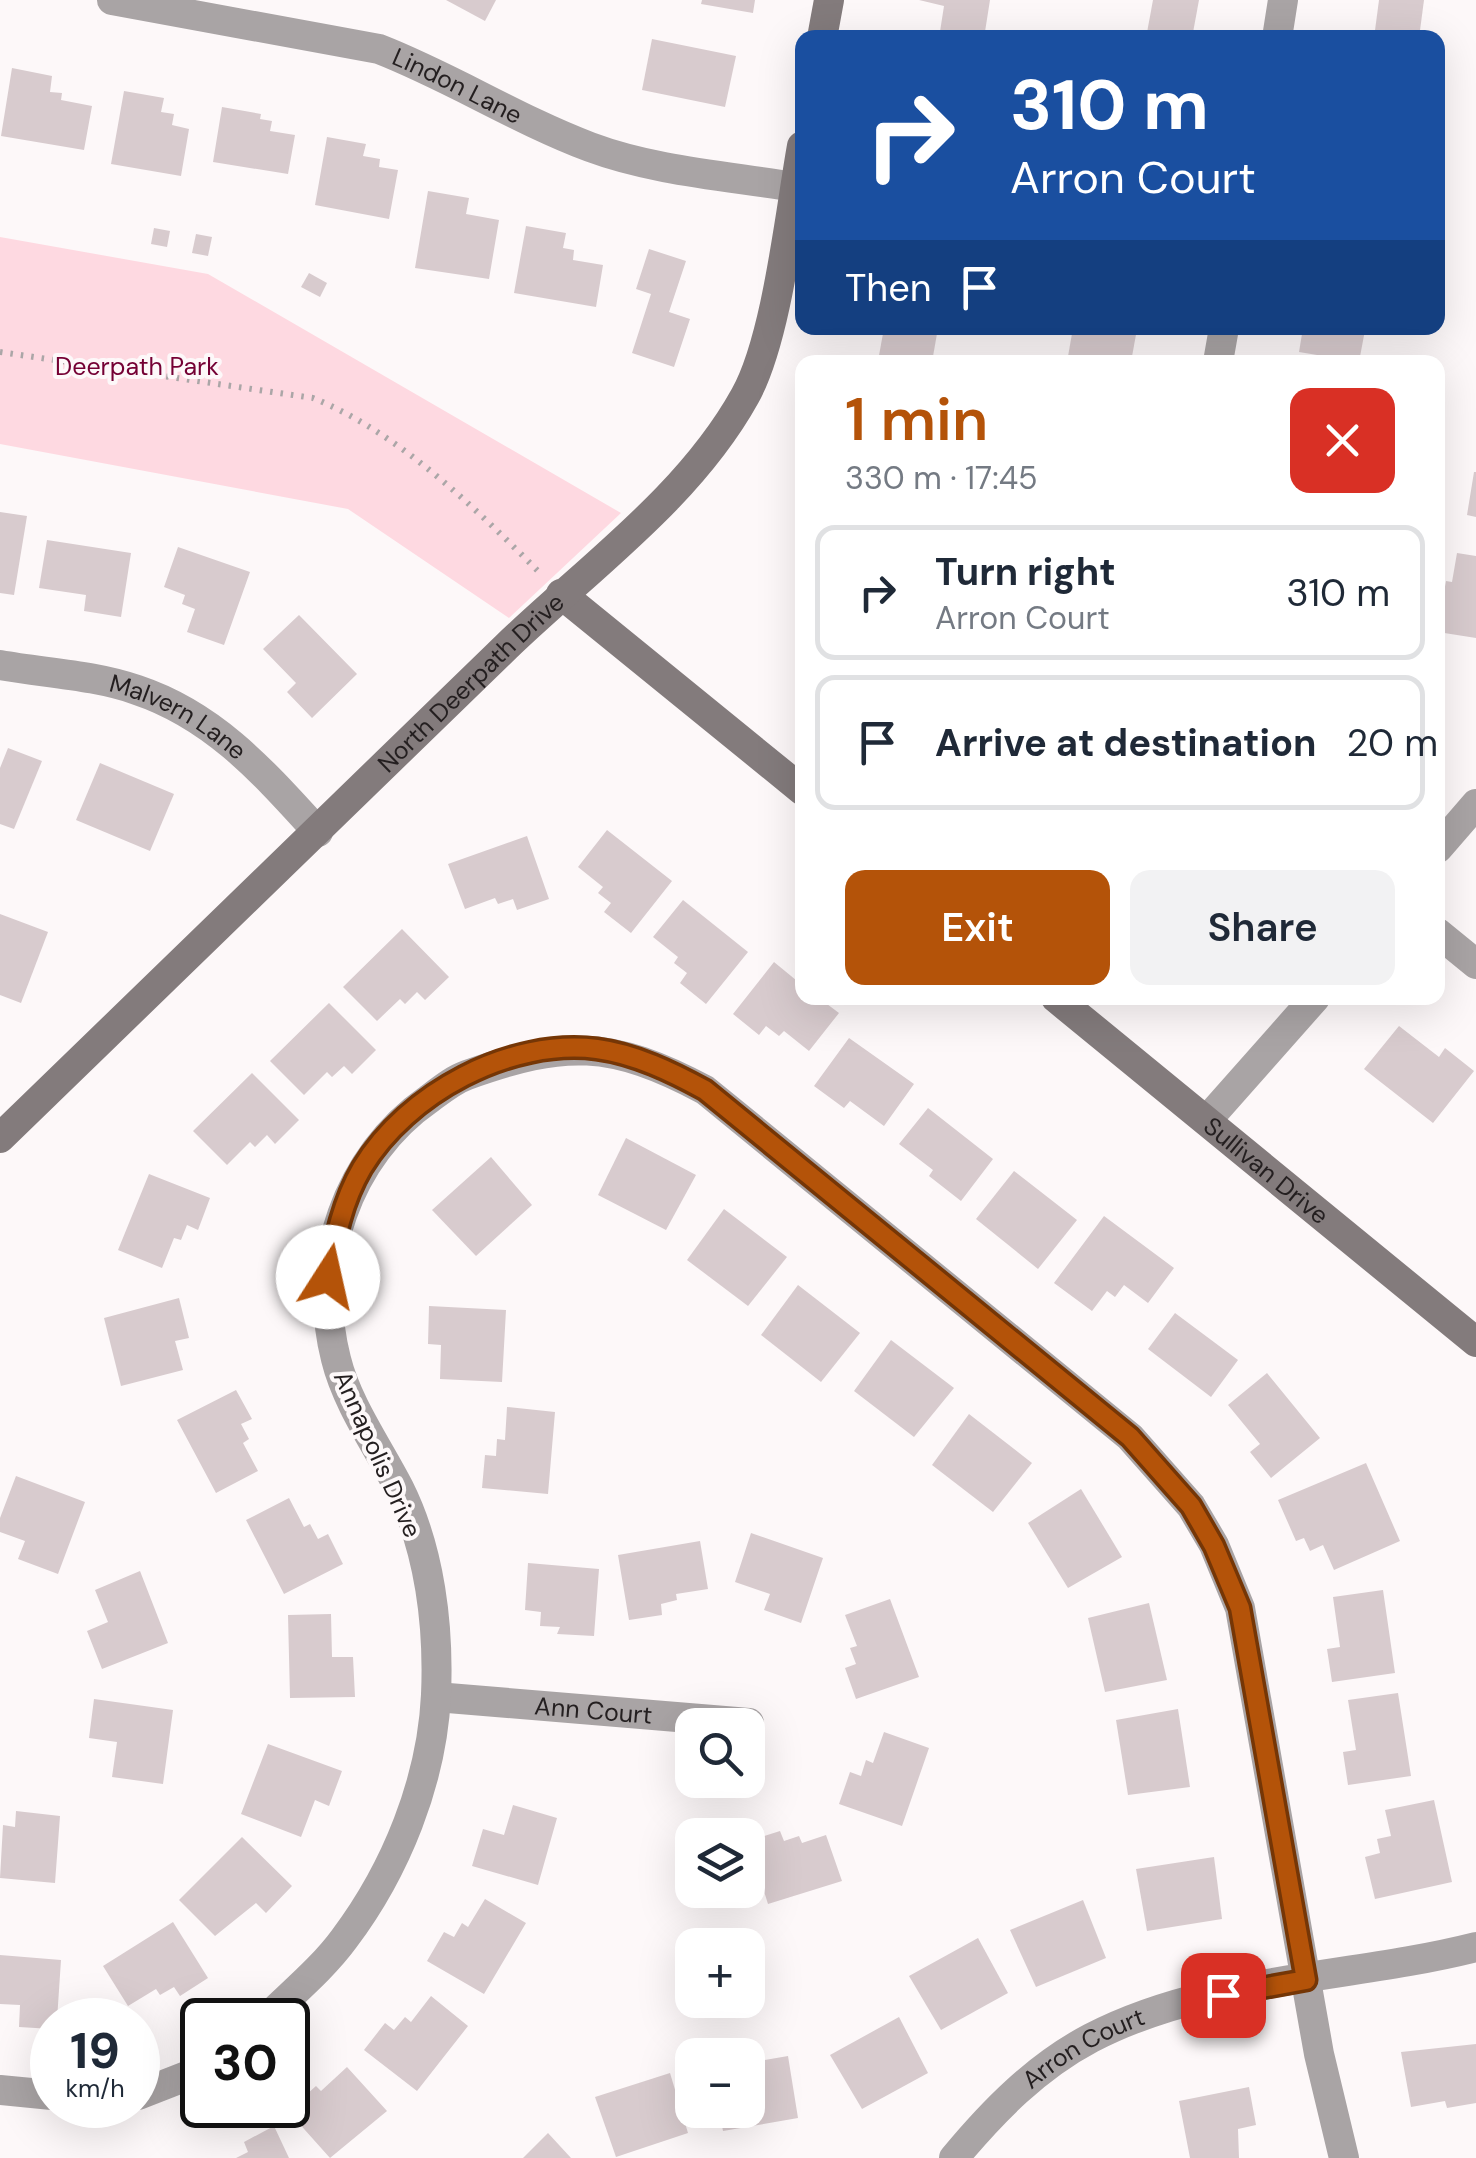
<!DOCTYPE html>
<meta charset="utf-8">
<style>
body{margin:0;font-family:"DM Sans",sans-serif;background:#f2f2f3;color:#1f2937;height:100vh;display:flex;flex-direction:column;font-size:38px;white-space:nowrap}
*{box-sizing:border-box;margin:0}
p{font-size:32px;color:#747a83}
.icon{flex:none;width:55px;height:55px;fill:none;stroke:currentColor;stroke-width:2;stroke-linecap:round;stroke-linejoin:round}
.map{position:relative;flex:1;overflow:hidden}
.side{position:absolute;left:795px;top:355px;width:650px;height:650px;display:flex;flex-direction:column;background:#fff;border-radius:20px;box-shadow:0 10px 40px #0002}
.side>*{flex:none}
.guide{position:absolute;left:795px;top:30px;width:650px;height:305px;border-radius:20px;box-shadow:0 10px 40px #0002;background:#1a4fa0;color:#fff;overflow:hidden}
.tools{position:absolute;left:675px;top:1708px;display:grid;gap:20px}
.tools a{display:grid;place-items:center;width:90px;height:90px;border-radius:20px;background:#fff;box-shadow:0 10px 40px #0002;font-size:50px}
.speed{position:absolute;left:30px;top:1998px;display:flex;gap:20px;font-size:50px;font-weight:700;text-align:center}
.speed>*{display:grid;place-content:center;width:130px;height:130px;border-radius:50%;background:#fff;box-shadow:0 10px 40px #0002;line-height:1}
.speed small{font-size:25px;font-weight:400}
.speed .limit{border:5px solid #111;border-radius:15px;background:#fff;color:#111}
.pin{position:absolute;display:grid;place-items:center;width:85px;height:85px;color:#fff;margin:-42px;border-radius:20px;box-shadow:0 5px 15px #0006}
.me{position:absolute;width:110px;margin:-55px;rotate:10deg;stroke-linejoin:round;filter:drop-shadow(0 0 8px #0008)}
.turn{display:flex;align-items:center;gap:35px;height:210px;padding:0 50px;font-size:45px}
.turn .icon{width:130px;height:130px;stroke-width:2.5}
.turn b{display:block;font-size:70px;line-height:85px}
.then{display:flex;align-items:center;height:95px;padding:0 50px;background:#0003;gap:20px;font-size:38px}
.round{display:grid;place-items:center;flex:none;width:105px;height:105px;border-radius:20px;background:#f2f2f3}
.head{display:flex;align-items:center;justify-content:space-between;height:170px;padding:0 50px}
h1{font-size:60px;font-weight:600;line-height:75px;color:#b45309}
.button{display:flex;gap:20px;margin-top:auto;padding:20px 50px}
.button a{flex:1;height:115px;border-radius:20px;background:#b45309;color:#fff;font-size:40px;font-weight:600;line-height:115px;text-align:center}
.button a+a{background:#f2f2f3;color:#1f2937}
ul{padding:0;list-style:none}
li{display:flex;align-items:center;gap:30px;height:135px;margin:0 20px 15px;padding:0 30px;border:5px solid #e0e1e3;border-radius:20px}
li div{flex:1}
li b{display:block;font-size:38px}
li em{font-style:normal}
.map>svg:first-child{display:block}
.green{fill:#fed9e1}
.building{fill:#d8cbce}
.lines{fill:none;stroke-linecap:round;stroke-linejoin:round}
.path{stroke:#aba6a7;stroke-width:6;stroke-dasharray:2.5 8;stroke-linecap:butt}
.street{stroke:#a9a4a5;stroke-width:30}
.secondary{stroke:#837b7c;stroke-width:30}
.route-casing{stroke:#753606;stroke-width:25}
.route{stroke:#b45309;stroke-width:18}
.labels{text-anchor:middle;stroke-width:8;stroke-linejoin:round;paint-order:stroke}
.street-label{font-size:25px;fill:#241f20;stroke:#fdf8f9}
.park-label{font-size:25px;fill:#740034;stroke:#fdf8f9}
</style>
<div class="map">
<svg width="1476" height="2158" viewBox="0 0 1476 2158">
<rect width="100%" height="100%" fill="#fdf8f9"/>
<path class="green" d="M0,237L208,274L621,513L509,618L348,509L0,444Z"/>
<g class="building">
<path d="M446,0H496L485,21Z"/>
<path d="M702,0H755L753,13L701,4Z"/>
<path d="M919,0H990L984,38H939L944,6Z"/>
<path d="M1153,0H1199L1192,38H1146Z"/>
<path d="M1379,0H1424L1419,38H1374Z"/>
<path d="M652,39L736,56L725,107L642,90Z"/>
<path d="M12,68L52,76L50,92L62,93L61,100L92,106L84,150L1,136Z"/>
<path d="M124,91L164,98L161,112L174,114L172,125L189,129L181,176L111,164Z"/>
<path d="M222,107L261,114L260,119L272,121L270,131L295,135L288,174L213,162Z"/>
<path d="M327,137L366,144L363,156L380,159L379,167L398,170L389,219L315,205Z"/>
<path d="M428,191L469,198L466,214L499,220L489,279L415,268Z"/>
<path d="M526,226L566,233L563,248L574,250L573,260L603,265L596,307L514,293Z"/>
<path d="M154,228L170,231L167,247L151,244Z"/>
<path d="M196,234L212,237L208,256L192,253Z"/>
<path d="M649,249L686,261L669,312L690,319L674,367L632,353L651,294L636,289Z"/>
<path d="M309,273L327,283L320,297L301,287Z"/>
<path d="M884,328H938L932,362L878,361Z"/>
<path d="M1073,328L1137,329L1131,362H1067Z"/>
<path d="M1303,328L1365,330L1359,362H1316L1317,355L1299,352Z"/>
<path d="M1474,472H1476V517L1467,515Z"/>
<path d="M0,512L27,516L14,595L0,593Z"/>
<path d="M47,540L131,553L121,617L84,611L86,595L39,588Z"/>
<path d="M178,547L250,572L224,645L187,632L195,609L182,604L185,595L164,587Z"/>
<path d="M1457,553L1476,556V638L1438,632V608L1441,609L1446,581L1452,582Z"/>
<path d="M299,615L357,674L312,718L287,692L296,683L263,649Z"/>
<path d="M8,748L42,761L14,829L0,824V768Z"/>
<path d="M100,763L174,794L150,851L76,820Z"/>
<path d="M607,830L672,881L631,933L604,912L611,903L598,893L603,887L578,867Z"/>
<path d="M527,836L549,899L517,910L513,899L498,904L495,898L465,909L448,864Z"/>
<path d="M683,900L748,952L706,1004L680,983L687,973L674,963L678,957L653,937Z"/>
<path d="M0,914L48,932L21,1003L0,995Z"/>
<path d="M402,929L449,977L425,1000L417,992L405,1004L400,999L377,1021L343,987Z"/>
<path d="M774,962L802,985V998H819L839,1013L809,1051L784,1031L779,1036L766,1026L759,1035L733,1014Z"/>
<path d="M329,1003L376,1050L352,1074L344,1066L332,1077L327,1072L304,1095L270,1061Z"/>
<path d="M1399,1026L1439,1057L1445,1048L1474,1071L1433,1123L1364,1069Z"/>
<path d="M849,1038L914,1084L884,1126L850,1101L844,1108L814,1086Z"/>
<path d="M252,1073L299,1120L275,1144L267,1135L255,1147L250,1142L227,1165L193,1131Z"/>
<path d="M928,1108L993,1159L961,1201L929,1176L933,1170L899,1144Z"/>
<path d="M626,1138L696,1175L666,1230L598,1195Z"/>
<path d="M491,1157L532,1205L476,1256L432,1210Z"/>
<path d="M1014,1171L1077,1220L1038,1269L976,1219Z"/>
<path d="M149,1174L210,1198L198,1230L187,1225L181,1240L174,1238L162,1268L118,1250Z"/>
<path d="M724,1209L787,1257L748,1306L687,1260Z"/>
<path d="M1104,1216L1174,1268L1148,1303L1124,1285L1115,1297L1107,1291L1092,1311L1054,1283Z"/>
<path d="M798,1285L860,1333L821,1382L761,1335Z"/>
<path d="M179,1298L189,1338L175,1341L183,1370L121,1386L104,1318Z"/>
<path d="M429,1306L506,1310L502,1382L440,1379L441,1345L428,1344Z"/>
<path d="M1175,1313L1238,1360L1211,1397L1148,1349Z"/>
<path d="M891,1340L954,1388L914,1437L854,1391Z"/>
<path d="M1267,1373L1320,1438L1271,1478L1250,1452L1260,1444L1228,1405Z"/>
<path d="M236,1390L252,1419L241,1424L249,1439L243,1443L258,1471L216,1493L177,1420Z"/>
<path d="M507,1407L555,1412L548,1494L482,1488L485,1455L496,1456L497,1439L505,1440Z"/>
<path d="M969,1414L1032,1463L993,1512L932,1465Z"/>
<path d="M1366,1463L1400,1541L1334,1570L1323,1545L1310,1551L1304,1538L1296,1541L1278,1500Z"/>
<path d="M16,1476L85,1502L58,1574L18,1559L25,1541L0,1532V1518Z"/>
<path d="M1081,1489L1122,1557L1068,1588L1028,1523Z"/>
<path d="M289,1498L304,1527L310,1524L318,1539L328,1534L343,1564L284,1594L246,1520Z"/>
<path d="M751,1533L823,1558L801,1623L764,1610L770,1594L735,1582Z"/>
<path d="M700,1541L708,1589L676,1594L677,1600L661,1604L662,1615L629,1620L618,1555Z"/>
<path d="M528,1563L599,1569L594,1636L557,1634L560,1627L540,1626L541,1612L525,1610Z"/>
<path d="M140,1571L168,1643L102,1669L87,1631L108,1622L95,1590Z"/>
<path d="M1383,1590L1395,1673L1332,1682L1327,1649L1340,1647L1333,1597Z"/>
<path d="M890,1599L919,1677L856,1699L845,1668L856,1664L850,1648L857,1646L845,1615Z"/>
<path d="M1149,1603L1167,1680L1105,1692L1088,1618Z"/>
<path d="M331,1614L332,1657H353L355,1697L290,1698L288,1615Z"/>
<path d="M1398,1693L1411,1776L1348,1785L1343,1752L1356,1750L1348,1700Z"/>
<path d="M94,1699L173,1710L163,1784L112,1777L117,1742L89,1738Z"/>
<path d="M1178,1709L1190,1787L1128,1795L1116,1720Z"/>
<path d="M884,1732L929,1748L902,1826L839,1804L850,1772L861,1776L866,1760L873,1763Z"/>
<path d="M268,1744L342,1771L329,1806L315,1800L301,1837L241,1814Z"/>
<path d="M1434,1800L1452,1882L1375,1899L1365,1857L1380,1853L1377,1839L1391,1836L1385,1810Z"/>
<path d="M513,1805L557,1818L538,1885L472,1866L483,1829L504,1835Z"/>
<path d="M16,1811L60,1816L55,1883L0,1878L3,1825L15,1827Z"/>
<path d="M780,1831L784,1841L799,1836L802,1843L826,1835L842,1881L768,1904L748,1841Z"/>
<path d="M242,1837L292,1886L266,1913L256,1903L215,1936L179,1900Z"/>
<path d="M1214,1857L1222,1919L1147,1931L1136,1869Z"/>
<path d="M485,1899L526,1923L484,1994L427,1961L444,1932L454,1937L462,1923L468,1927Z"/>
<path d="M1083,1900L1106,1958L1036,1987L1010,1930Z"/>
<path d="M173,1922L208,1978L180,1996L174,1987L160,1995L156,1989L128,2006L103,1966Z"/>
<path d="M978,1938L1008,1993L941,2030L909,1976Z"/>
<path d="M0,1955L61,1960L57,2020H52V2029L19,2027L20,2005L0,2004Z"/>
<path d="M431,1996L468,2026L417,2091L364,2050L385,2023L394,2030L405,2017L411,2022Z"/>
<path d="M899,2017L928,2073L862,2109L830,2055Z"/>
<path d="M1476,2044V2103L1447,2108L1445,2101L1411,2107L1401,2052Z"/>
<path d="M788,2056L798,2118L723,2131L719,2110H748V2063Z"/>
<path d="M347,2067L387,2111L330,2158L288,2111L316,2086L321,2091Z"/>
<path d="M670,2073L688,2133L616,2157L595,2097Z"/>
<path d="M1249,2087L1256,2125L1238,2129L1239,2158H1190L1179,2101Z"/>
<path d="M274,2126L289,2158H236L248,2152L244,2142Z"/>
<path d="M548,2133L571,2158H523Z"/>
</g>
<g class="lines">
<path class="path" d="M0,352L313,398C399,433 473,506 539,572"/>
<g class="street">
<path id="s1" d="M112,0L379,49C451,77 516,119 590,147C654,171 728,176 795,187"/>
<path d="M1277,38L1283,0"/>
<path d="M1218,362L1224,328"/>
<path id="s2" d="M0,665C44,673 95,675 137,690C215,716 265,774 318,832"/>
<path d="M1438,848L1476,804"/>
<path d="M1438,933L1476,964"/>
<path d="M1207,1120L1315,998"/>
<path id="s3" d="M436,1697L749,1723"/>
<path d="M265,2020C291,1994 322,1969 344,1939C396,1870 432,1781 436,1695C439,1626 430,1550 399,1488C378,1447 347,1404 336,1359C311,1262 347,1156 429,1099C441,1090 453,1080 467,1075C565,1040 611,1040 705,1090L1130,1437L1191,1506L1214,1545L1240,1608L1319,2054L1344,2158"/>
<path d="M0,2090L52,2095"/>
<path d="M138,2095L202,2070"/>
<path id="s4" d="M954,2158C993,2111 1036,2067 1091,2038C1208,1977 1350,1979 1476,1947"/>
</g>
<g class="secondary">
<path d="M822,38L829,0"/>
<path d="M561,594L802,790"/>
<path id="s5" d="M1056,998L1476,1342"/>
<path id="s6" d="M0,1138C168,975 337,811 506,647C588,568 689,497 745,396C777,339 790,213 802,146"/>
</g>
</g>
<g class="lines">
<defs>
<path id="route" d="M328,1277C335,1239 342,1202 362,1168C407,1093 510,1038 597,1049C635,1054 672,1072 705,1090L1130,1437L1191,1506L1214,1546L1240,1608L1306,1980L1223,1995"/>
</defs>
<use href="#route" class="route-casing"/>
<use href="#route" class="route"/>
</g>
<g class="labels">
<g class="street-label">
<text dy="9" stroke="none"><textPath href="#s1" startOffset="358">Lindon Lane</textPath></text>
<text dy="9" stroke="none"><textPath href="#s6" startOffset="655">North Deerpath Drive</textPath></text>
<text dy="9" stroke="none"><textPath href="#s2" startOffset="188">Malvern Lane</textPath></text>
<text dy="9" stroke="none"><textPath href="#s5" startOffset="272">Sullivan Drive</textPath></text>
<text transform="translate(378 1454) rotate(66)" y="9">Annapolis Drive</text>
<text dy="9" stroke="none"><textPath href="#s3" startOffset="158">Ann Court</textPath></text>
<text dy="9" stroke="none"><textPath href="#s4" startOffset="172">Arron Court</textPath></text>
</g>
<g class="park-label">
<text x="137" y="375">Deerpath Park</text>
</g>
</g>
</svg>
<div class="tools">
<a><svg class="icon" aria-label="search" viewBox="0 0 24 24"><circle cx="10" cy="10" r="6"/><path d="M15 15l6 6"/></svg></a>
<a><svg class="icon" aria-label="layers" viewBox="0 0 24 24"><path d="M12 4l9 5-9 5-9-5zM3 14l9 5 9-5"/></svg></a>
<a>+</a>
<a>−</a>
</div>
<div class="speed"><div>19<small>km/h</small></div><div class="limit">30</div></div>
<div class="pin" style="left:1223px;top:1995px;background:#d93025"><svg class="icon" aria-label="arrive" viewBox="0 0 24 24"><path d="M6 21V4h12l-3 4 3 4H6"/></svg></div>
<svg class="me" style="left:328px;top:1277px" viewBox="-20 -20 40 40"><circle r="19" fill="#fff"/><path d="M0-13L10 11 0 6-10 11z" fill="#b45309"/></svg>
<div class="guide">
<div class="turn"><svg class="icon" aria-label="right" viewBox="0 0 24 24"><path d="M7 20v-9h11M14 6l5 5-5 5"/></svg><div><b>310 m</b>Arron Court</div></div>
<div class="then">Then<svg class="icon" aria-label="arrive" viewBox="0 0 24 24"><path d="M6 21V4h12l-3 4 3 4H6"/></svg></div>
</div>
<section class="side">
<div class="head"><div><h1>1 min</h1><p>330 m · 17:45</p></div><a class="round" style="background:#d93025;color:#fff"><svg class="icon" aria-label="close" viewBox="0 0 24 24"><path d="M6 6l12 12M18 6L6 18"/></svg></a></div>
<ul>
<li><svg class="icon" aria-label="right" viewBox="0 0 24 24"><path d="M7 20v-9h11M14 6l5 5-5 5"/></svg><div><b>Turn right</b><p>Arron Court</p></div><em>310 m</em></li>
<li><svg class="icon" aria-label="arrive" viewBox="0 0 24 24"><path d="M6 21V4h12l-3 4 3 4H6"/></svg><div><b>Arrive at destination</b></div><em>20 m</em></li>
</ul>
<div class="button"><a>Exit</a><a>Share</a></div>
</section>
</div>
